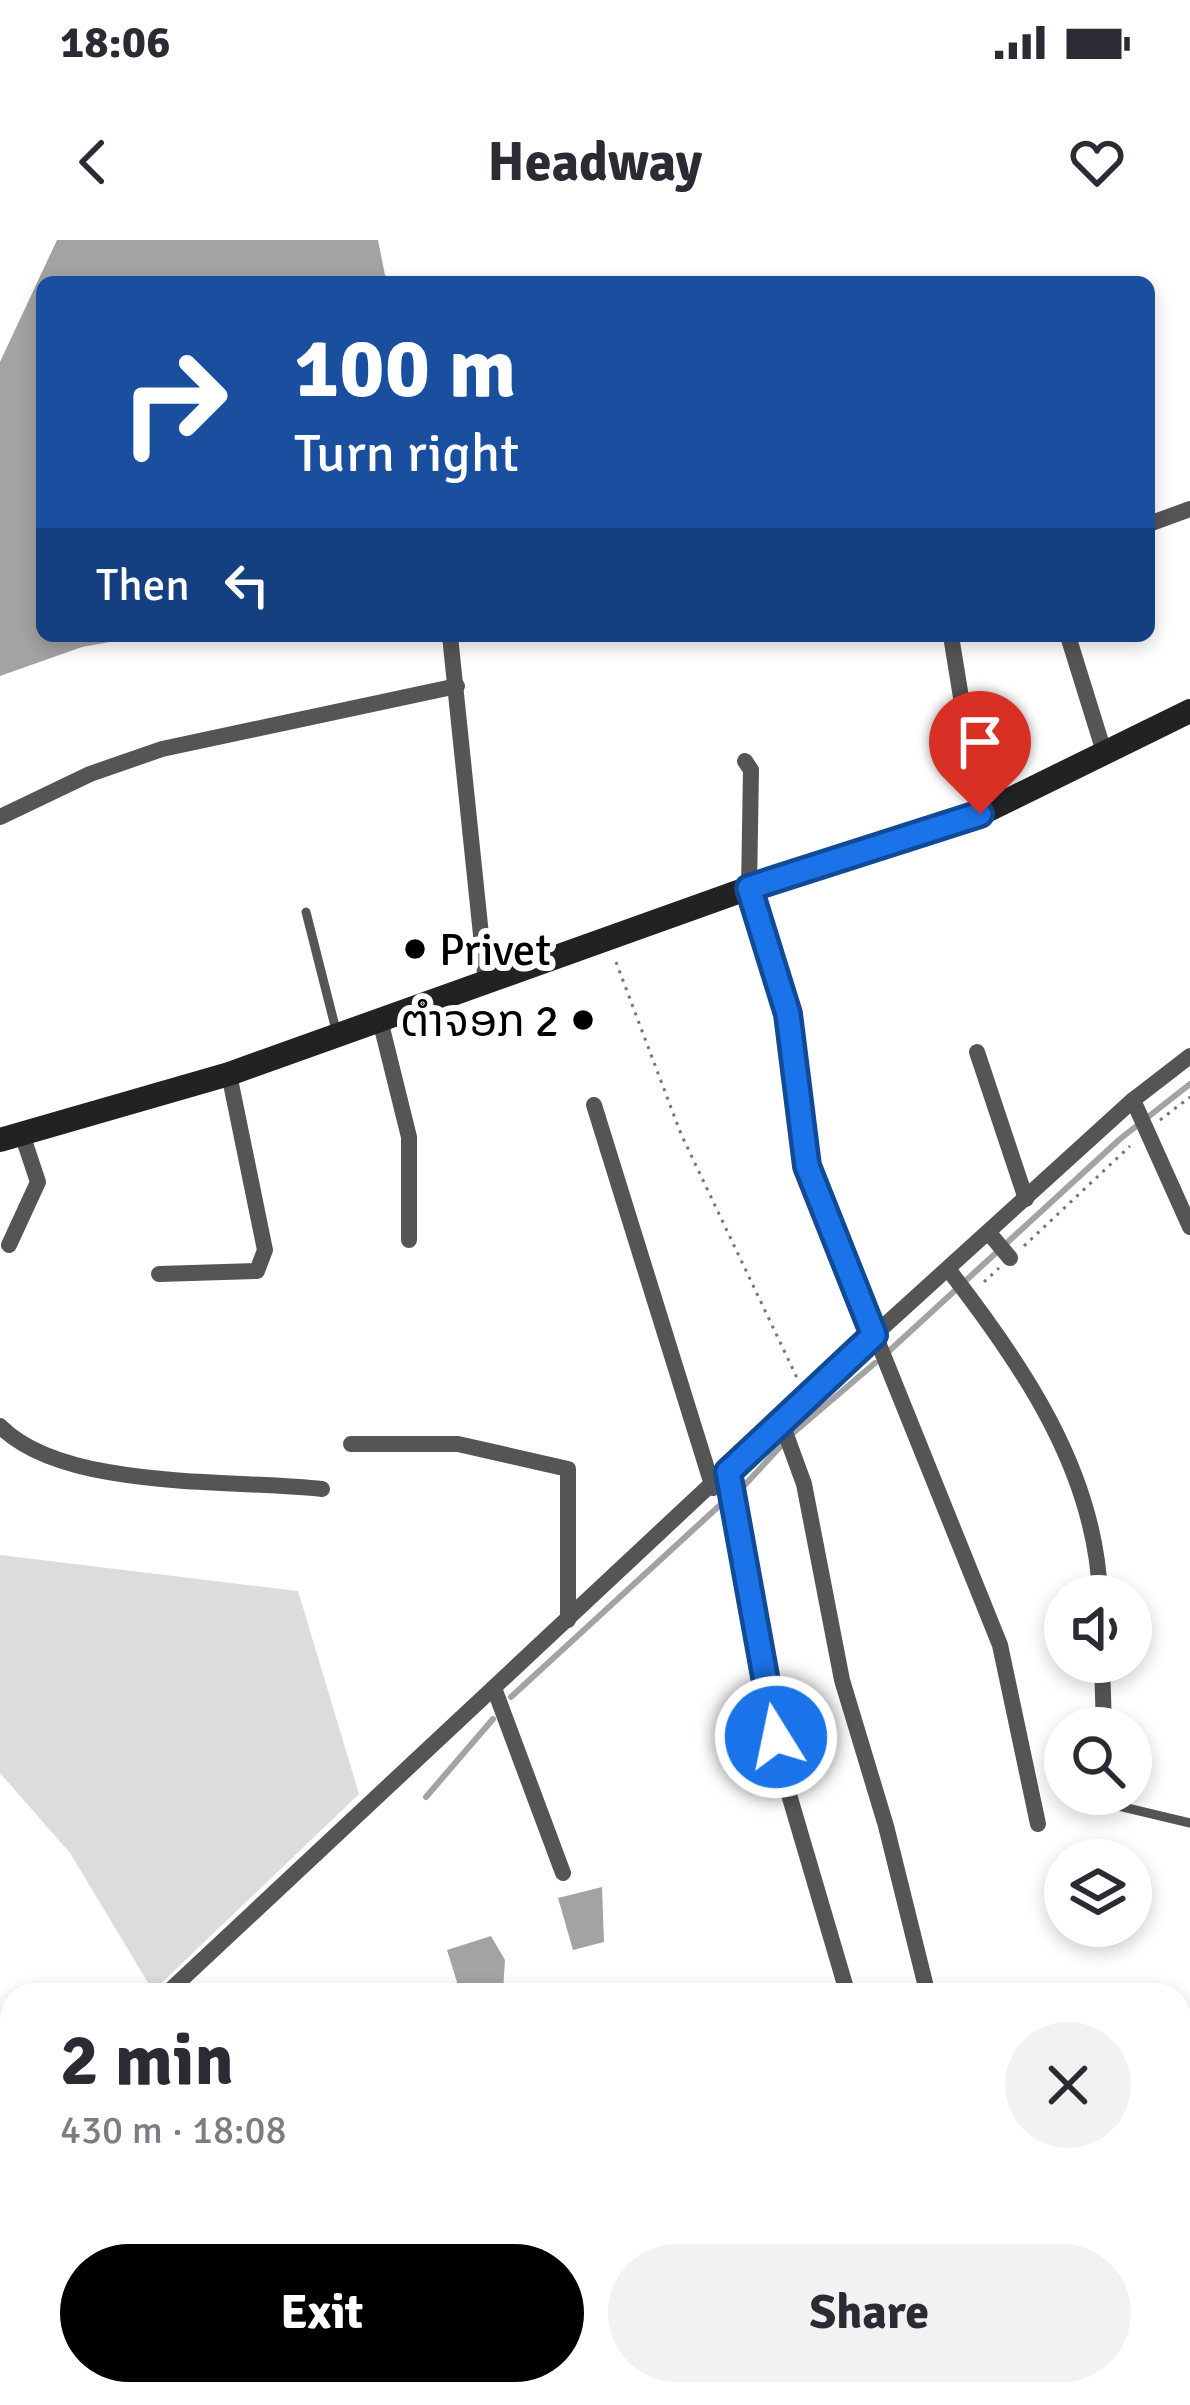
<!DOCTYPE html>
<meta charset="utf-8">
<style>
body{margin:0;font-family:Signika,"Noto Sans Lao",sans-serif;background:#f2f2f3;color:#2b2b33;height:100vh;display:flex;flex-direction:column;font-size:45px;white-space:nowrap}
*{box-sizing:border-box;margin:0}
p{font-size:39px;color:#7c7c81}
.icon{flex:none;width:66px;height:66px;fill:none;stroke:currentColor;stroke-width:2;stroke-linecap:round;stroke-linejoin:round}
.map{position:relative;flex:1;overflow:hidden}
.panel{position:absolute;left:0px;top:1743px;width:1191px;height:423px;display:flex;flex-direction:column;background:#fff;border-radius:36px 36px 0 0;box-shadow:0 6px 18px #0003}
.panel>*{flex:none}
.top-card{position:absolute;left:36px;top:36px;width:1119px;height:366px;border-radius:18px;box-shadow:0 6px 18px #0003;background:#1a4fa0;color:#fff;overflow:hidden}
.buttons{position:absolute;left:1044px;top:1335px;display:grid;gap:24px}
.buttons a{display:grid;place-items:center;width:108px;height:108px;border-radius:50%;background:#fff;box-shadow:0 6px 18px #0003;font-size:60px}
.pin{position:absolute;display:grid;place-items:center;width:102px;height:102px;color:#fff;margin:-123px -51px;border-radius:50% 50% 50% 0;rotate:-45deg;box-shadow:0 0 12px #0007}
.pin .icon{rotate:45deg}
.me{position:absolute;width:132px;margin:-66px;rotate:350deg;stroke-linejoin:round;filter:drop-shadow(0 0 9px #0008)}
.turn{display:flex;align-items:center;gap:42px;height:252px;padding:0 60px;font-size:54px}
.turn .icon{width:156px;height:156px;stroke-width:2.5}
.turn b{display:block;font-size:84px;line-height:102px}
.then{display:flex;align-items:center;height:114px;padding:0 60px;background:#0003;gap:24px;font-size:45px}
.round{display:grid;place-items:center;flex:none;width:126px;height:126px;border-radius:63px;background:#f2f2f3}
.summary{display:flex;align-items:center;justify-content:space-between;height:204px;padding:0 60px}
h1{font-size:72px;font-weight:700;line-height:90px}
.button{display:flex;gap:24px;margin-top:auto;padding:24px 60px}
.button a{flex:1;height:138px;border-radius:72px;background:#000;color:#fff;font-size:48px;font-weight:700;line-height:138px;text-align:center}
.button a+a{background:#f2f2f3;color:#2b2b33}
.status{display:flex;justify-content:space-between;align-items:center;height:84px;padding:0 60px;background:#fff;direction:ltr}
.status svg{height:33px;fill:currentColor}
header{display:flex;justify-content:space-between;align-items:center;height:156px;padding:0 60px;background:#fff;font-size:54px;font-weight:700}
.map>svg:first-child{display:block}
.green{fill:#dcdcdc}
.water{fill:#a3a3a3}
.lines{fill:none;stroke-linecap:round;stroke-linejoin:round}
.stream{stroke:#a3a3a3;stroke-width:6}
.path{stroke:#777;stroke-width:3;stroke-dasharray:3 6;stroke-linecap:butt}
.lane{stroke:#555;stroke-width:9}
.street{stroke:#555;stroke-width:16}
.secondary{stroke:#222;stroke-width:24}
.route-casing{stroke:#114b97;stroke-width:30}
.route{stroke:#1a73e8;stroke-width:21}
.poi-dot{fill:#000;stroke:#fff;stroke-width:4.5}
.labels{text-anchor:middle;stroke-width:12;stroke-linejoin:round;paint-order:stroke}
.poi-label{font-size:45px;fill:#000;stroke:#fff;text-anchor:start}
</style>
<div class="status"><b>18:06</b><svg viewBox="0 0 49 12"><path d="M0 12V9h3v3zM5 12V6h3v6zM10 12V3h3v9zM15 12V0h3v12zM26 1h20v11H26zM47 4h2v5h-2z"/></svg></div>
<header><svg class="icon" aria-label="back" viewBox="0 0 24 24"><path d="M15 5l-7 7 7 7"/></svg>Headway<svg class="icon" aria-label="heart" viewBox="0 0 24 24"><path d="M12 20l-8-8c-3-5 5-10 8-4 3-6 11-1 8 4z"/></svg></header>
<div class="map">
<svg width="1190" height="2165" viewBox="0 0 1190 2165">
<rect width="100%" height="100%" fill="#fff"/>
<path class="green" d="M0,1315L298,1351L359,1554L153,1751L70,1613L0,1533Z"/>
<g class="water">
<path d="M57,0H378L385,35L395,42H42V396H143L82,407L0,436V122Z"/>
<path d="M602,1647L604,1702L573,1710L558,1658Z"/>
<path d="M491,1696L505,1720L503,1750L461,1755L447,1710Z"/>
</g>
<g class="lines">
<g class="stream">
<path d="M888,1112L1120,899L1190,844"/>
<path d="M741,1249L793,1193L875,1123"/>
<path d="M511,1457L719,1266"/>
<path d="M426,1557L493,1479"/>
</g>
<g class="path">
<path d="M616,722L681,894L799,1142"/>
<path d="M1160,880L1190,857"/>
<path d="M1024,1006L1130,906"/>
<path d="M984,1042L999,1028"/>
</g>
<g class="lane">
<path d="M306,672L336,790"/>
<path d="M1106,1563L1190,1583"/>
</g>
<g class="street">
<path d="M1149,284L1190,269"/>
<path d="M450,396L486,743"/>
<path d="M951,396L980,574"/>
<path d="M1068,396L1105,515"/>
<path d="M745,521L751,530L749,648L788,774L807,926L1000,1405L1038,1584"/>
<path d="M0,577L90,534L162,509L457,446"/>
<path d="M380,780L409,897V1000"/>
<path d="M977,812L1026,959"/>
<path d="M1133,860L1190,987"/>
<path d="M594,865L713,1248"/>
<path d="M989,993L1010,1018"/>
<path d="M9,1005L38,942L22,894"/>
<path d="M948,1029C1022,1124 1096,1232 1100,1356"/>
<path d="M159,1034L257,1031L265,1010L229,834"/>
<path d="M781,1181L804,1244L842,1440L886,1586L928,1755"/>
<path d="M0,1186C64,1251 234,1239 322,1249"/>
<path d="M351,1204H458L568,1229V1380"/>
<path d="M727,1232L785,1541L848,1755"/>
<path d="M1102,1422L1104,1488"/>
<path d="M494,1448L563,1633"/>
<path d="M1106,1554V1563"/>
<path d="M165,1755L752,1206L1133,860L1190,816"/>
<path d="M0,1920L12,1919"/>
<path d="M67,2154L70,2165"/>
</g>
<path class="secondary" d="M0,900L229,834L749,648L980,574L1190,471"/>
</g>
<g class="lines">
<defs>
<path id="route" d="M776,1497L728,1232L874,1095L807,926L788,774L749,648L980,574"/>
</defs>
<use href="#route" class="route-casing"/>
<use href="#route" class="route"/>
</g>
<g class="poi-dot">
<circle cx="415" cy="709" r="12"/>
<circle cx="583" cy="780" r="12"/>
</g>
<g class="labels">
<g class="poi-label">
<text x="439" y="725">Privet</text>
<text x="559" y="796" text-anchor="end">ຕຳຈອກ 2</text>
</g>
</g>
</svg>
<div class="buttons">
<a><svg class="icon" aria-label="sound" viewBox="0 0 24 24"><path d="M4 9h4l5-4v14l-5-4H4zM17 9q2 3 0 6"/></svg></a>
<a><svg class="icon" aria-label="search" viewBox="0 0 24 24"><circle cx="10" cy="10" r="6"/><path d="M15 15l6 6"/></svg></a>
<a><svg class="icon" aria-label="layers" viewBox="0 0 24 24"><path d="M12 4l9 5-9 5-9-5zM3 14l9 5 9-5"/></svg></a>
</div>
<div class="pin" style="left:980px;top:574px;background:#d93025"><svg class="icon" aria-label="arrive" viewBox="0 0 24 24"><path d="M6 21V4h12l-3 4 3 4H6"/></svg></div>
<svg class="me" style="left:776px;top:1497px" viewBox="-20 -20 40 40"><circle r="17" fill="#1a73e8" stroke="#fff" stroke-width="3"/><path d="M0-11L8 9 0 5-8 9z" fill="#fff"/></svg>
<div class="top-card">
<div class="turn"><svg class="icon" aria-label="right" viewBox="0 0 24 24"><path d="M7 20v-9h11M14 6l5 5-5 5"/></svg><div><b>100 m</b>Turn right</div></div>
<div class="then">Then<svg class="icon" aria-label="left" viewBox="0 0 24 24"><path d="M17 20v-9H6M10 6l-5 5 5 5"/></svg></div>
</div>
<section class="panel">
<div class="summary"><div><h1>2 min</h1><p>430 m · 18:08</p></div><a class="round"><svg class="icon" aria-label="close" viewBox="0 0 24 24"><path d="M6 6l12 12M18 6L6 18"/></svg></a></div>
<div class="button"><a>Exit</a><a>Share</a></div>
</section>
</div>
